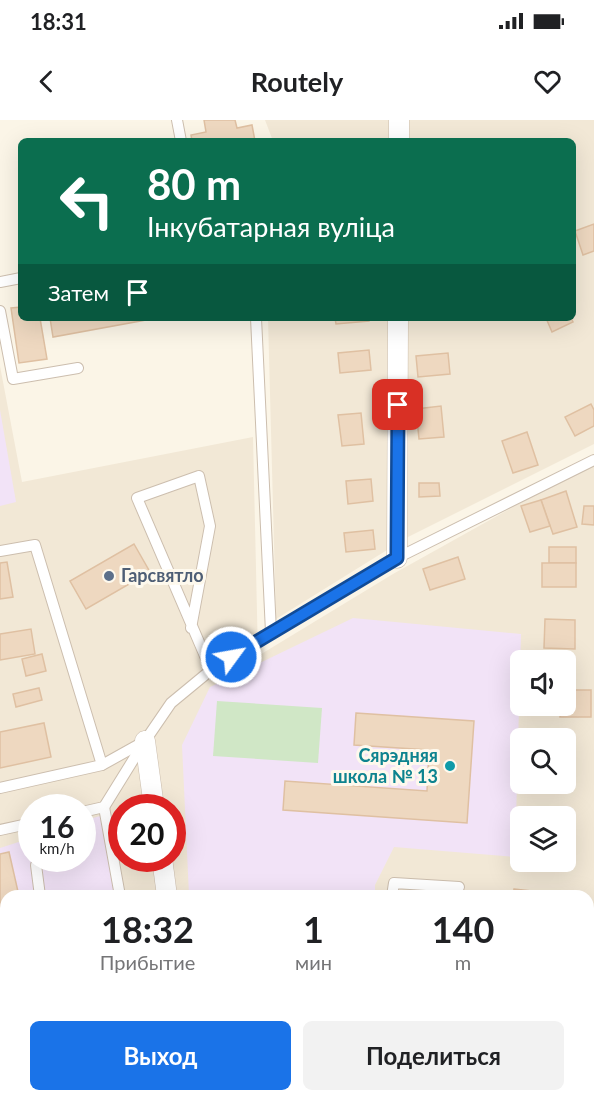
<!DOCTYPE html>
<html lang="ru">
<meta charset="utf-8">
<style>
body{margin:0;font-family:Lato,sans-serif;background:#f2f2f2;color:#202124;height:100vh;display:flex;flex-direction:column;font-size:22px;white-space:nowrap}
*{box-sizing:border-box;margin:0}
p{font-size:20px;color:#757577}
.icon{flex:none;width:33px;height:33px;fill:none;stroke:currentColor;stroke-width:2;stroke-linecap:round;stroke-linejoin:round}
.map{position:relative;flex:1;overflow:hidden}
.details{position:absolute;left:0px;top:770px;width:594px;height:212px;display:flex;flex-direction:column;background:#fff;border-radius:18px 18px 0 0;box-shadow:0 6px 24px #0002}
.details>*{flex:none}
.banner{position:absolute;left:18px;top:18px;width:558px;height:183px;border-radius:9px;box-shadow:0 6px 24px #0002;background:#0b6e4f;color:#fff;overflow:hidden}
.buttons{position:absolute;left:510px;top:530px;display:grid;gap:12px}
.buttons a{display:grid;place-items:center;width:66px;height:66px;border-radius:9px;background:#fff;box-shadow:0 6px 24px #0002;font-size:30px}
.speed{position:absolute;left:18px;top:674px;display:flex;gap:12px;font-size:30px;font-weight:700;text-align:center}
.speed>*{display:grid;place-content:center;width:78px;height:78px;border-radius:50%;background:#fff;box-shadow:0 6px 24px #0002;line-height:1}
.speed small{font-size:15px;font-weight:400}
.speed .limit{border:9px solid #d22;background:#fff;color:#111}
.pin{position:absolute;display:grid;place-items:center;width:51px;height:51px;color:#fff;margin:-26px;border-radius:12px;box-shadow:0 3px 9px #0006}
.me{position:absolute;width:66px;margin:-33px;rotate:58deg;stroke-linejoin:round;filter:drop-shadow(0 0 4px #0008)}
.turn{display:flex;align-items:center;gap:21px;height:126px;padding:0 30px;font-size:27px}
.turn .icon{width:78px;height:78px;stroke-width:2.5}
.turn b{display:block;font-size:42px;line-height:51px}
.then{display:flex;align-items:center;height:57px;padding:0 30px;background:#0003;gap:12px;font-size:22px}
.eta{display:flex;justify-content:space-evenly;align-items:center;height:102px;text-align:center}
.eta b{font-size:36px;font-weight:700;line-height:42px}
.action{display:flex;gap:12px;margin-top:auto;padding:12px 30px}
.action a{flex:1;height:69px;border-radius:9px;background:#1a73e8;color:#fff;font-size:24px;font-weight:700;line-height:69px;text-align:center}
.action a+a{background:#f2f2f2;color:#202124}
.status{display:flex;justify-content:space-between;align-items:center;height:42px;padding:0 30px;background:#fff;direction:ltr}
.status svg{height:16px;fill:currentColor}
header{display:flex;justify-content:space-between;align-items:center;height:78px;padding:0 30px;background:#fff;font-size:27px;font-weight:700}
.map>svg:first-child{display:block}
.residential{fill:#f2e8d6;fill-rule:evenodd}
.education{fill:#f2e3f7}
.green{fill:#d0e7c6}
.building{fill:#eed8c0;stroke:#dfc0a2;stroke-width:1.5}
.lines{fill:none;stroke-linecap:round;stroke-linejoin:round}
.lane-casing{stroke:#ccbeae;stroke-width:12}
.street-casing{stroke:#ccbeae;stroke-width:21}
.secondary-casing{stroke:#cebfab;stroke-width:30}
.lane{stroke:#fff;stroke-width:10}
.street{stroke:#fff;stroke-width:20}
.secondary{stroke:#fff;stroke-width:28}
.route-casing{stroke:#114b97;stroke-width:15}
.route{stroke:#1a73e8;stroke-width:10}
.service-dot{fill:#5c6f8a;stroke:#fef9ed;stroke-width:2}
.culture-dot{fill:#0f9aa8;stroke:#fef9ed;stroke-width:2}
.labels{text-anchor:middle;stroke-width:6;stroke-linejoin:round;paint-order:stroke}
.service-label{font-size:18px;font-weight:bold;fill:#4e5e75;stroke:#fef9ed;text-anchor:start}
.culture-label{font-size:18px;font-weight:bold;fill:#0d838f;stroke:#fef9ed;text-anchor:end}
</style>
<div class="status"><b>18:31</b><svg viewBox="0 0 49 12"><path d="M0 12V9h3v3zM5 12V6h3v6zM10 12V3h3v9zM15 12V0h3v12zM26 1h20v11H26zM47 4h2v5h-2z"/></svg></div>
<header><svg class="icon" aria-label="back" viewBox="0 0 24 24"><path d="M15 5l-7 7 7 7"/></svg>Routely<svg class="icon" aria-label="heart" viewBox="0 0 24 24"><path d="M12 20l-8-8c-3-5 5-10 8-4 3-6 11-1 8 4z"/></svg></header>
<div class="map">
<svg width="594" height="980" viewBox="0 0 594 980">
<rect width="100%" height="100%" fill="#fbf5e7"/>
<g class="residential">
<path d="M265,0H594V324L408,417L276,499L268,198H573V21H273Z"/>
<path d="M0,246L22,362L253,317L258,536L393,454L594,342V980H0ZM520,540H566V585H520ZM520,618H566V663H520ZM32,687H82V738H32ZM122,687H172V738H122ZM520,696H566V741H520ZM6,776H588V975H6Z"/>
</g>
<g class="education">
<path d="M0,290L16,382L0,386Z"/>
<path d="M353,498L521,514L515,737L394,727L375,765V775H189L182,625L210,567Z"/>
<path d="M110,693L120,775L6,776V975H144L145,980H0V728L31,718L32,738H82L83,701Z"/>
</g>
<path class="green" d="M217,581L322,588L318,643L213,636Z"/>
<g class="building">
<path d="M204,0H235L237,8L252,5L255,21H192L191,15L206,12Z"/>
<path d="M594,104V131L583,135L575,111Z"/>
<path d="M21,187V198H40L47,239L19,243L11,188Z"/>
<path d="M50,198H157L53,217Z"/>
<path d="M335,198H369V201L336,204Z"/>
<path d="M546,198H571L573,202L552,212Z"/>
<path d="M369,230L371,250L340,253L338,233Z"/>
<path d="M448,233L450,254L418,257L416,236Z"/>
<path d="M591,284L594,290V306L575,316L565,297Z"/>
<path d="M441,286L444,317L419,319L416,289Z"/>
<path d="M361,293L364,324L342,326L338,295Z"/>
<path d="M527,312L538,345L513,353L502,321Z"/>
<path d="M371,359L373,381L348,384L346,361Z"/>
<path d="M419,363H439L440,376L419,377Z"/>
<path d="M566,371L577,407L553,414L541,380Z"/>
<path d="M541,380L550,406L530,412L521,386Z"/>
<path d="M584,386H594V405L582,404Z"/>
<path d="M373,410L375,429L346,432L344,413Z"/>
<path d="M134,424L150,452L86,489L70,461Z"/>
<rect x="549" y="427" width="27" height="16"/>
<path d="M458,437L465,459L430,470L423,449Z"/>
<path d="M7,442L13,477L0,479V443Z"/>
<rect x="542" y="443" width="34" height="24"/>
<path d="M545,499L575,500V529L544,528Z"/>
<path d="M31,509L35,534L0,540V514Z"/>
<path d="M42,534L46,551L26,556L22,539Z"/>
<path d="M39,568L42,580L16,587L13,574Z"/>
<path d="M566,570H591V597H560V585H566Z"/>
<path d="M356,593L474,601L467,703L283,690L285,661L427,671L429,630L354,625Z"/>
<path d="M44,603L51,637L0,648V612Z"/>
<path d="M9,732L19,776H6V788L0,789V734Z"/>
<path d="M514,769L567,775V776H513Z"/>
<path d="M6,838V883L1,884L6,909V975H121L97,980H0V839Z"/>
<path d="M303,975H348L347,980H302Z"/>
<path d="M512,975H542V980L512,978Z"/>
</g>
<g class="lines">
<defs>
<g id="lane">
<path d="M177,0L181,21"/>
<path d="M0,162L21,158"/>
<path d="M0,191L13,259L78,248"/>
<path d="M256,198L271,512"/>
<path d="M0,431L35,425L102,645"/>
<path d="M191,508L210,406L199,356L137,378L211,550"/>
<path d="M0,668L102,645L145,621L171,583L211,550L271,512L397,438L594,340"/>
<path d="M104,687L120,776"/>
<path d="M82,692L104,687L143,624"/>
<path d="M0,710L32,703"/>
<path d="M36,745L40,776"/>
<path d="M392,776L394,763L459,767"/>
<path d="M0,822L6,821"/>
<path d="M128,980L132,975"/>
</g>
<g id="street">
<path d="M399,0V21"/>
<path d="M397,438L398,198"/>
<path d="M145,621L154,687"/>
<path d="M162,738L167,776"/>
<path d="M588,935H594"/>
<path d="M160,980V975"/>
<path d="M372,980L373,975"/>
</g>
<path id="secondary" d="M593,980L594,966"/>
</defs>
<use href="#lane" class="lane-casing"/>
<use href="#street" class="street-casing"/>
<use href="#secondary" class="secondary-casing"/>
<use href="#lane" class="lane"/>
<use href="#street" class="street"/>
<use href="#secondary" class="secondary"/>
</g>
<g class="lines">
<defs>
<path id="route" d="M231,537L397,438L398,285"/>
</defs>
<use href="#route" class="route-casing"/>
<use href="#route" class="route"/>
</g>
<circle class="service-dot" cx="109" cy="456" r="6"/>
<circle class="culture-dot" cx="450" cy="646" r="6"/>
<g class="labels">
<g class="service-label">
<text x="121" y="462">Гарсвятло</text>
</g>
<g class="culture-label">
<text x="438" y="642">Сярэдняя<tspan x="438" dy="21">школа № 13</tspan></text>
</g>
</g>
</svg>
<div class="buttons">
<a><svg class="icon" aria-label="sound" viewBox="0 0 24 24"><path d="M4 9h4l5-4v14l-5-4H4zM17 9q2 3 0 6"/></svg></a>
<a><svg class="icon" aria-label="search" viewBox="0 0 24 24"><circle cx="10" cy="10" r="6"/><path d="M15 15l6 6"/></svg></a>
<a><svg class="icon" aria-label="layers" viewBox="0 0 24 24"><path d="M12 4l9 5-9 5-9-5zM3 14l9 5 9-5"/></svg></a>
</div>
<div class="speed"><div>16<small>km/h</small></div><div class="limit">20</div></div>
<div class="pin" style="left:398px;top:285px;background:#d93025"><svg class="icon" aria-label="arrive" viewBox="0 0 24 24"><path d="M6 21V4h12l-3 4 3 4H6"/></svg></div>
<svg class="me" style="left:231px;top:537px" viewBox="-20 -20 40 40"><circle r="17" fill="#1a73e8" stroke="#fff" stroke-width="3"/><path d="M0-11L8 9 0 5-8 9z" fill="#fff"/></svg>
<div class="banner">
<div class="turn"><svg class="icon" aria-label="left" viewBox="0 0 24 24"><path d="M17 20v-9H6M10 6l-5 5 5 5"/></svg><div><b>80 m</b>Інкубатарная вуліца</div></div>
<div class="then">Затем<svg class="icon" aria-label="arrive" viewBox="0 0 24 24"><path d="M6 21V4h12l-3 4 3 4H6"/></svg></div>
</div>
<section class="details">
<div class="eta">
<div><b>18:32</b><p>Прибытие</p></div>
<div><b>1</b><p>мин</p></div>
<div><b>140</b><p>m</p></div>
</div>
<div class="action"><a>Выход</a><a>Поделиться</a></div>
</section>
</div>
